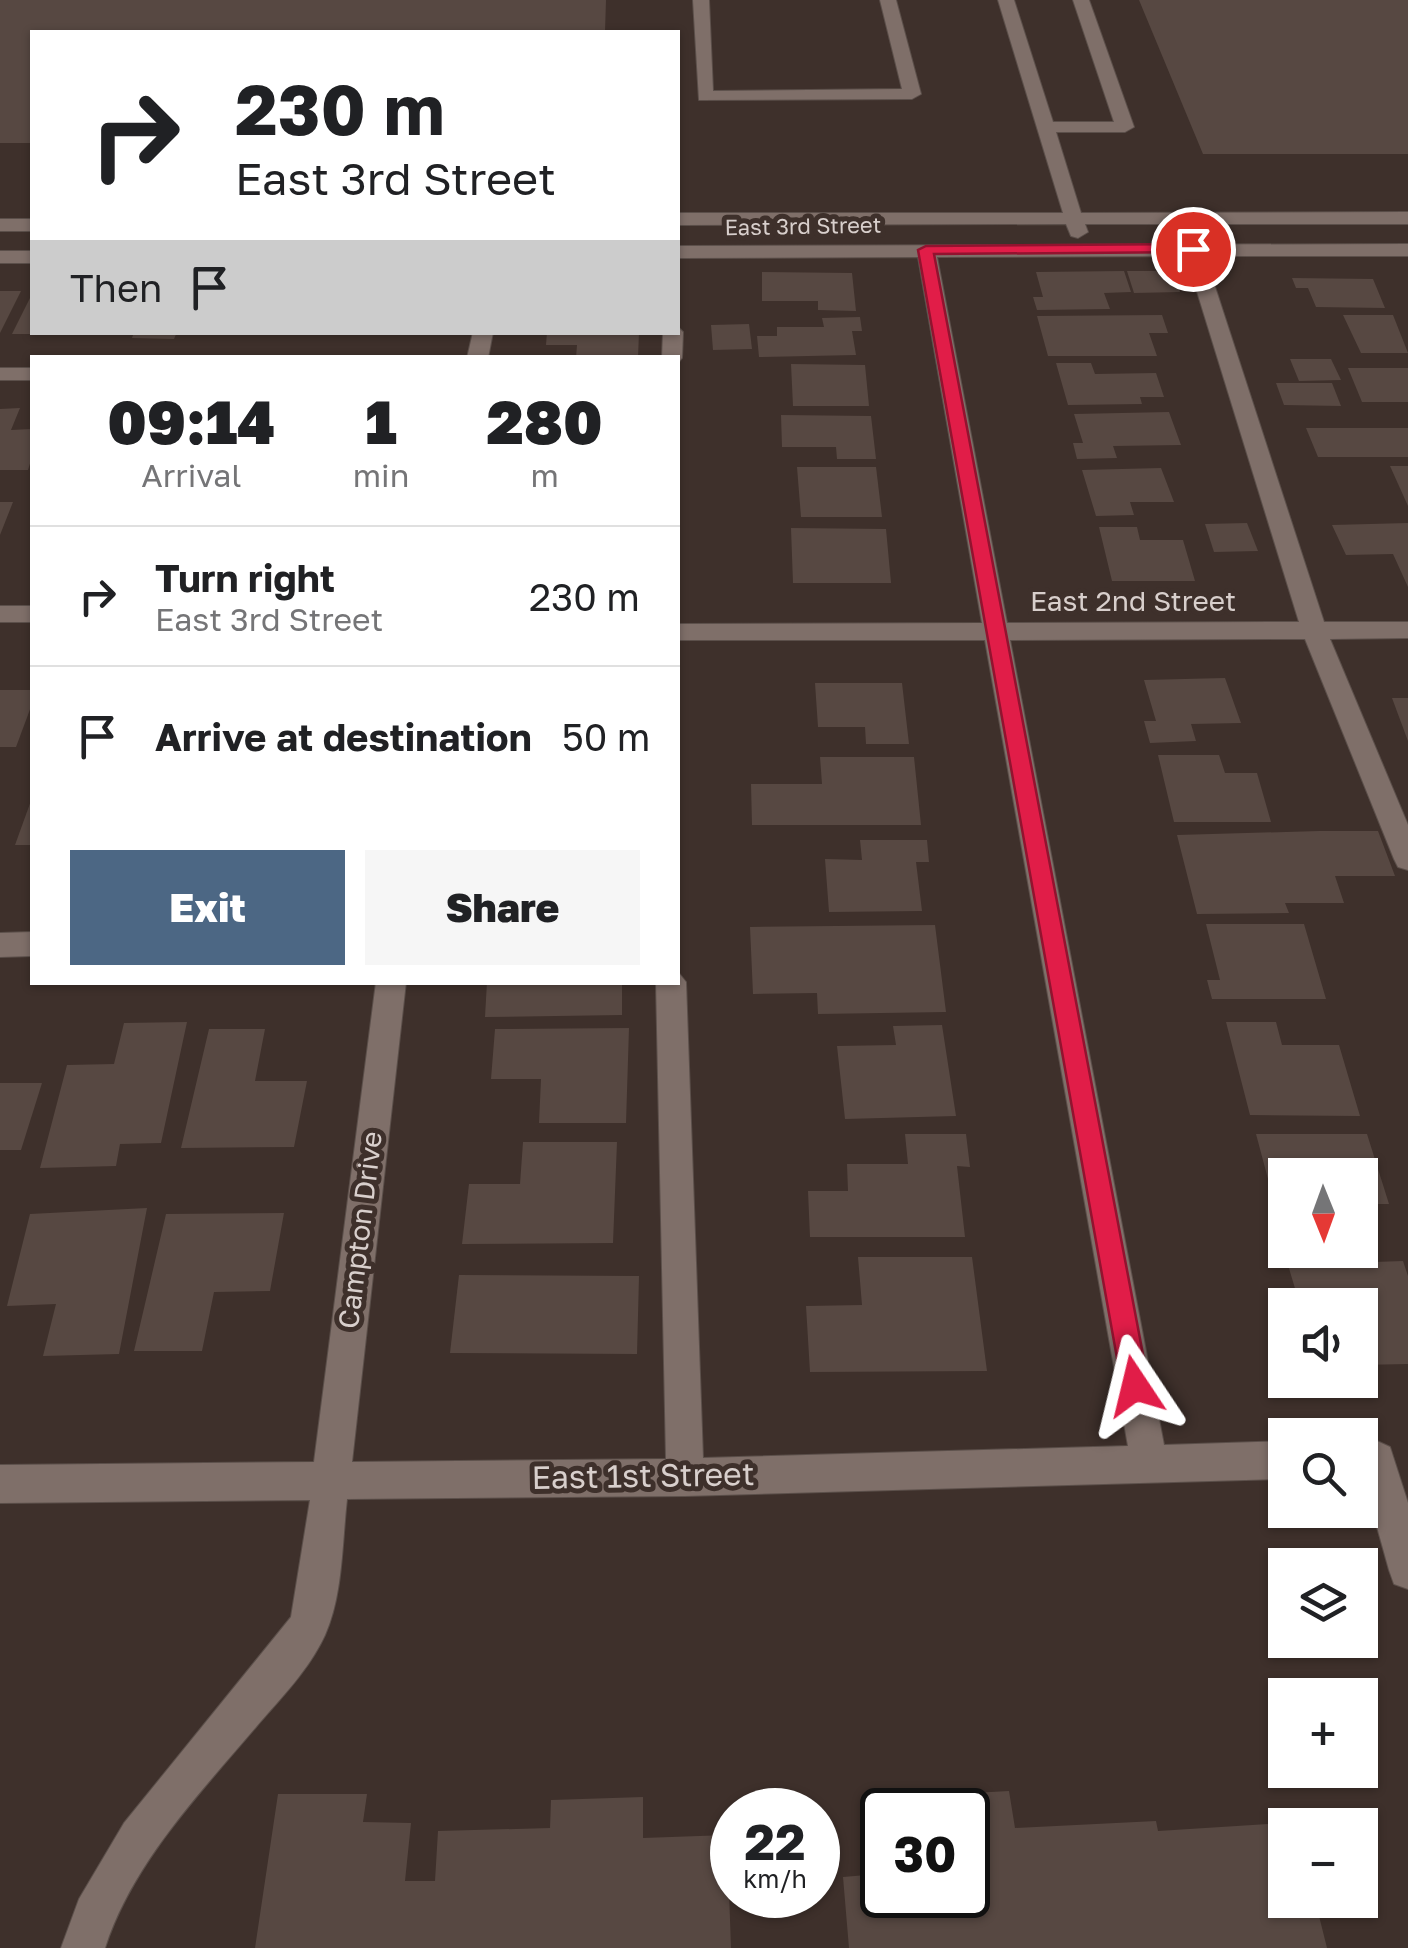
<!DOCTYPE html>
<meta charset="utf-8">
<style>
body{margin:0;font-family:"Golos Text",sans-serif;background:#f6f6f6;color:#202124;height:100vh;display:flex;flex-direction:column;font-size:38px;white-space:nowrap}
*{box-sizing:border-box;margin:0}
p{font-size:32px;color:#757577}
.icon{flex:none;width:55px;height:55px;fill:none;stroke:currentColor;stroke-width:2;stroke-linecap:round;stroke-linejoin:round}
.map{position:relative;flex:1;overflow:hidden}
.drawer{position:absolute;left:30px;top:355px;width:650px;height:630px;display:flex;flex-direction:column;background:#fff;border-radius:0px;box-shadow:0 2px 8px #0004}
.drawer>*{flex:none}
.guide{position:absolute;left:30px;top:30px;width:650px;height:305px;border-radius:0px;box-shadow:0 2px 8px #0004;background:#fff;color:#202124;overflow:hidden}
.needle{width:65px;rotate:179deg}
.tools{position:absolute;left:1268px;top:1158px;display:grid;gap:20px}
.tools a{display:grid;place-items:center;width:110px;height:110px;border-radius:0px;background:#fff;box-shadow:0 2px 8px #0004;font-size:50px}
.speed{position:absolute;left:710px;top:1788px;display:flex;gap:20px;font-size:50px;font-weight:700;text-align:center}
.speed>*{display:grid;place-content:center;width:130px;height:130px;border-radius:50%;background:#fff;box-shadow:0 2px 8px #0004;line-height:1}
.speed small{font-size:25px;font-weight:400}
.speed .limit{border:5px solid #111;border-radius:15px;background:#fff;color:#111}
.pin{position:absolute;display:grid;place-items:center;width:85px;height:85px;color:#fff;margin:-42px;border:5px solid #fff;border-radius:50%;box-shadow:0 2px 10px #0007}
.me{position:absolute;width:110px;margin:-55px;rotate:350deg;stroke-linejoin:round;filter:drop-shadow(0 0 8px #0008)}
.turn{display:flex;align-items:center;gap:35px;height:210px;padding:0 40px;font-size:45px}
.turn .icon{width:130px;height:130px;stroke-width:2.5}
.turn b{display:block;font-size:70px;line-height:85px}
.then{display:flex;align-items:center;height:95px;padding:0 40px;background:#0003;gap:20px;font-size:38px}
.eta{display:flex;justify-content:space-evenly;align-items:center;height:170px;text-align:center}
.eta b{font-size:60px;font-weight:800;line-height:70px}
.cta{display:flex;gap:20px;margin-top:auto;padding:20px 40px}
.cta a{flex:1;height:115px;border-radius:0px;background:#4c6784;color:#fff;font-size:40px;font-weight:800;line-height:115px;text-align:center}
.cta a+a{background:#f6f6f6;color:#202124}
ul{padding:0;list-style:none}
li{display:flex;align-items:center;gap:30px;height:140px;padding:0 40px;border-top:2px solid #e0e0e0}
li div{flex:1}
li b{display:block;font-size:38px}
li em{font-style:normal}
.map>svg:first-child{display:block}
.building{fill:#574842}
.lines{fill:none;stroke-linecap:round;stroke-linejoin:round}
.minor-casing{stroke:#5b4f4a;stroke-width:2}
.minor{fill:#7f6f69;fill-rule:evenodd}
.route{fill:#e11d48;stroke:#92132f;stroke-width:2.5}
.labels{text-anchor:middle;stroke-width:10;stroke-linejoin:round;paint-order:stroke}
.far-street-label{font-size:22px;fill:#d8cfcc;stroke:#3e302b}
.street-label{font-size:28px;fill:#d8cfcc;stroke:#3e302b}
.near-street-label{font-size:32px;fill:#d8cfcc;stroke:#3e302b}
</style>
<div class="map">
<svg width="1408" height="1948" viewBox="0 0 1408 1948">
<rect width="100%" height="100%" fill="#3e302b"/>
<g class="building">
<path d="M0,0H606L605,32H32V143H0Z"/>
<path d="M1139,0H1408V154H1203Z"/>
<path d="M1124,271L1131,292L1104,293L1110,309L1037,310L1033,297H1043L1036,272Z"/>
<path d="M1127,271H1173L1180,292L1134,293Z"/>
<path d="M762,272L852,273L856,311L818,310V301H762Z"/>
<path d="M1292,278L1373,279L1385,308L1316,307L1308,288H1296Z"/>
<path d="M0,291H21L0,333Z"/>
<path d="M32,294V334H12Z"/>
<path d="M1162,315L1168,333H1149L1157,356H1048L1037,316Z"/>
<path d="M1343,315H1393L1408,353H1361Z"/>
<path d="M860,317L862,331H852L856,355L759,357L757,336H777V327H824L822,318Z"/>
<path d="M749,324L752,349L713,350L711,325Z"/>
<path d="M134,332H177L174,339L132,338Z"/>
<path d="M547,332H639L638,358H576L577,345H546Z"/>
<path d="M1290,359H1331L1341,380L1299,381Z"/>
<path d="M1056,363H1091L1095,374L1156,373L1164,397H1140L1142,404L1068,405Z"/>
<path d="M791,364L865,365L869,406H793Z"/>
<path d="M1348,368H1408V402H1362Z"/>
<path d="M1276,383H1332L1341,406L1284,405Z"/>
<path d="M20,408L11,430L32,429V457L28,470H0V409Z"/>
<path d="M1169,412L1181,445L1113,446L1117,458L1077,459L1073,443H1083L1074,414Z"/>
<path d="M781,415L871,416L876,459H837L836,447H782Z"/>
<path d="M1306,428H1408V457H1318Z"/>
<path d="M1390,466H1408V506Z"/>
<path d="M797,467H876L882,517H801Z"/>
<path d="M1161,468L1174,502H1130L1134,515L1096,516L1082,470Z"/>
<path d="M0,502H13L0,535Z"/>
<path d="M1247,523L1258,551L1214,552L1205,524Z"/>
<path d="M1408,523V587L1393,554L1346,555L1332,525Z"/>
<path d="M1099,527H1137L1140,540H1183L1195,581H1112Z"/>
<path d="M791,528L886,529L891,583H793Z"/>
<path d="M1225,678L1241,723L1191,724L1196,741L1150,743L1144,721H1156L1144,680Z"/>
<path d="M815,683H902L909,744H866L865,727H818Z"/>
<path d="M0,690H32V704L16,747H0Z"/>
<path d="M1392,698H1408V741Z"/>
<path d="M1158,755H1219L1225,773H1257L1271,822H1174Z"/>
<path d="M820,757H914L921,825H752L751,784H822Z"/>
<path d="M32,798V845H15Z"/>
<path d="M1319,831H1378L1395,876H1335L1344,903H1285L1289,913L1197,914L1177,835Z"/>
<path d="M860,840H927L929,862H916L922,911L829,912L825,859L862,860Z"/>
<path d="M1206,924H1304L1326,999H1212L1207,980H1220Z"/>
<path d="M935,925L946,1012L818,1014L817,993L753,994L750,927Z"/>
<path d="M487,982H622V1015L485,1017Z"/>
<path d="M187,1022L161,1143L120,1144L116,1166L40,1168L67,1065L114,1064L124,1023Z"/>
<path d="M1226,1022H1276L1282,1045H1339L1360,1116L1250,1115Z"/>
<path d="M942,1025L956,1116L845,1119L837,1046L896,1045L893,1026Z"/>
<path d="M629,1028L626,1123H539L541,1079H491L495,1029Z"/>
<path d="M209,1029H265L255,1081H307L294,1147L181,1148Z"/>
<path d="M0,1083H42L21,1150H0Z"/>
<path d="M905,1134H966L970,1167L957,1166L965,1237H810L808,1191H848L847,1164H908Z"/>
<path d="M1256,1134H1367L1389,1204H1360V1175H1285L1284,1239Z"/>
<path d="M523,1142H617L613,1243L462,1244L469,1184H520Z"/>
<path d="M147,1208L119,1354L43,1356L56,1304L7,1306L30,1214Z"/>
<path d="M284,1213L270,1291L214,1292L202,1351H134L166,1214Z"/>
<path d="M858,1257H972L987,1371L810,1372L806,1306L862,1305Z"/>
<path d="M1403,1261L1408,1276V1364L1360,1365V1305H1300L1288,1265Z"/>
<path d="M459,1275L639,1276L637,1354L450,1353Z"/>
<path d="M1009,1791L1015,1828L1156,1821L1158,1831L1285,1823V1900H1315L1327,1948H849L843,1877L878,1874L873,1826H882V1895H968V1810H920L919,1796Z"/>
<path d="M278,1794H367L363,1822L411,1823L405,1881H435L438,1831L550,1828L551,1800L643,1797V1838L727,1835L731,1948H255Z"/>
</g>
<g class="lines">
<defs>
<g id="minor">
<path d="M693,0H709L713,91L902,89L880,0H896L921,94L912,99L699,100Z"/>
<path d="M998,0H1014L1053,122H1114L1073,0H1089L1134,127L1125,132H1056L1081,213L1408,212V224H1085L1088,232L1078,238L1071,236L1066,224L678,225V213H1063Z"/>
<rect x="0" y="219" width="32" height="12"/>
<path d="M1408,244V256H1205L1324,622H1408V638L1330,639L1408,825V870L1398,867L1394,859L1305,639L1010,640L1164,1445L1285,1441V1479L685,1496L347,1499C342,1543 343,1595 325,1635C309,1670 280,1699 256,1727C199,1794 132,1864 105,1948H61L79,1899L124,1823L291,1617L310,1500L0,1503V1465L314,1462L376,982H406L352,1462L666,1459L656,982H678V972L686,982L703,1458L1128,1446L985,640H678V624L982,623L918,257L678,258V246ZM1186,256L1299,622L1007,623L937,257Z"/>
<rect x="0" y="251" width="32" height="12"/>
<path d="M678,327L683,332L682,358L678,363V358H662L663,332H678Z"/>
<path d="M473,332H493L488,358H467Z"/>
<rect x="0" y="368" width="32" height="12"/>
<rect x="0" y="606" width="32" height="16"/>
<path d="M32,932V956L0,957V933Z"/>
<path d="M1377,1441L1390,1447L1408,1503V1589L1394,1584L1389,1570L1360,1466L1364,1447Z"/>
</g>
</defs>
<use href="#minor" class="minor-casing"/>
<use href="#minor" class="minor"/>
</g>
<path class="route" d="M1193,244L1198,246V252L934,254L1149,1386L1145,1395L1135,1399L1126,1395L1122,1386L918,250L926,246Z"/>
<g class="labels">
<g class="far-street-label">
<text transform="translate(803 226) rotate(-1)" y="8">East 3rd Street</text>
</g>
<g class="street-label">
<text x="1133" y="611">East 2nd Street</text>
<text transform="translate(360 1230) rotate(-83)" y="10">Campton Drive</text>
</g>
<g class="near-street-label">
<text transform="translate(643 1476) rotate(-1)" y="11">East 1st Street</text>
</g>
</g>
</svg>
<div class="tools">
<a><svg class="needle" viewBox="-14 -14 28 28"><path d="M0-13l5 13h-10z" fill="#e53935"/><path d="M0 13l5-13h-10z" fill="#757577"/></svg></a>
<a><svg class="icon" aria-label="sound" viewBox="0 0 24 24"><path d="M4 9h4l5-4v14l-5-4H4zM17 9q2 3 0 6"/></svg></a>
<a><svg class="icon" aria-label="search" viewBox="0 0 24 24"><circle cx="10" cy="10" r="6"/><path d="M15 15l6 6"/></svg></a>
<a><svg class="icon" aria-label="layers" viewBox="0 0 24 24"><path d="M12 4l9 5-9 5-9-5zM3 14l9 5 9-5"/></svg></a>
<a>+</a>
<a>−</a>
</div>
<div class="speed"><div>22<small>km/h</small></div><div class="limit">30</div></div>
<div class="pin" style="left:1193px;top:249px;background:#d93025"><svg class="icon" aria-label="arrive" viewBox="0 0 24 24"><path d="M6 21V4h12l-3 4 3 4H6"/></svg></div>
<svg class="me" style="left:1135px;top:1386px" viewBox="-20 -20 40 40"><path d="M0-17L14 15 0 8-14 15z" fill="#e11d48" stroke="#fff" stroke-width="4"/></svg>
<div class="guide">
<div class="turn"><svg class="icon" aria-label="right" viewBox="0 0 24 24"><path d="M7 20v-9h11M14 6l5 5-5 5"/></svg><div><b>230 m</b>East 3rd Street</div></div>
<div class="then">Then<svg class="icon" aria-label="arrive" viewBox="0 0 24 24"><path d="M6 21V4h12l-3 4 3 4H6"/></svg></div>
</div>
<section class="drawer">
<div class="eta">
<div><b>09:14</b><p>Arrival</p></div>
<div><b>1</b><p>min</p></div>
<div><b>280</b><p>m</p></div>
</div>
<ul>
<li><svg class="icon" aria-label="right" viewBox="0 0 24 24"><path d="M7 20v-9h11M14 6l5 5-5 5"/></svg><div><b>Turn right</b><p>East 3rd Street</p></div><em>230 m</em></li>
<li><svg class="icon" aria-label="arrive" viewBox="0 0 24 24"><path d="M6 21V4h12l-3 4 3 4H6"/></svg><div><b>Arrive at destination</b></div><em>50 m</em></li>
</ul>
<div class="cta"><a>Exit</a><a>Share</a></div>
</section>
</div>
